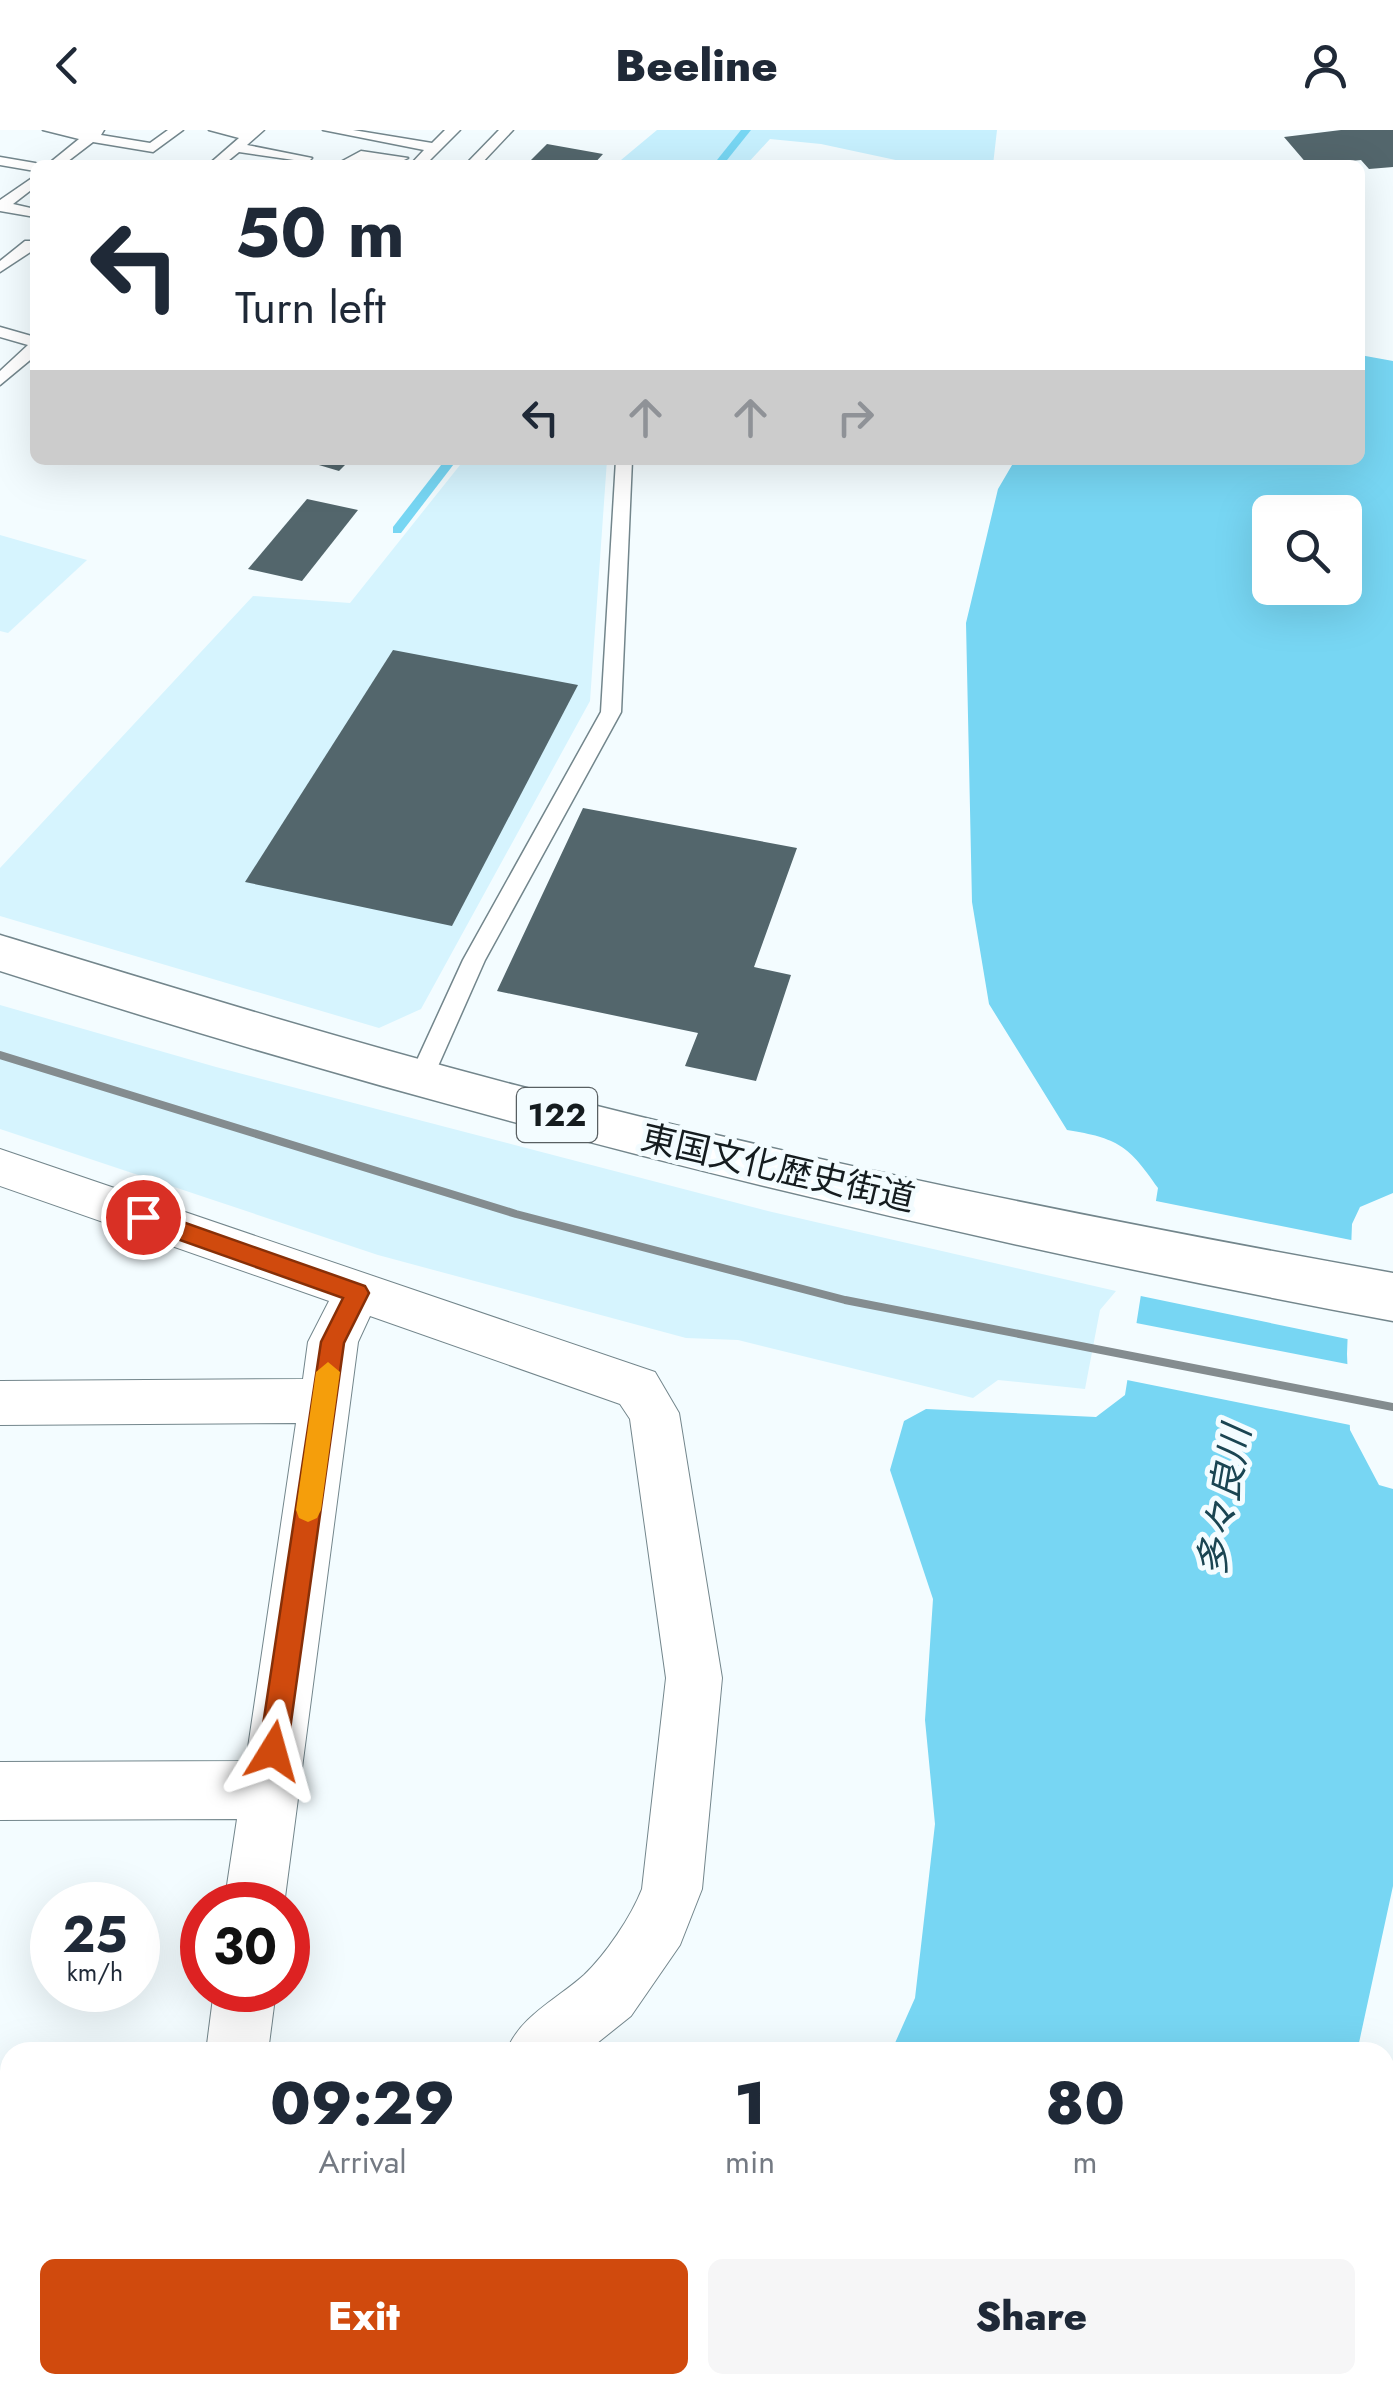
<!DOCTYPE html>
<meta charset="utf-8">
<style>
body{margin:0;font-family:Jost,"Noto Sans JP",sans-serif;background:#f6f6f7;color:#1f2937;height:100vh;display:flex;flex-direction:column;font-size:38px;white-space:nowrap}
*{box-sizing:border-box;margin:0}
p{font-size:32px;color:#747a83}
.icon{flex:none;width:55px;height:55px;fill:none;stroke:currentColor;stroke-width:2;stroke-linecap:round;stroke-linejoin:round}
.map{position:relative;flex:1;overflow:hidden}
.panel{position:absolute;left:0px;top:1912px;width:1395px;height:352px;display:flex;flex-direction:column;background:#fff;border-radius:30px 30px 0 0;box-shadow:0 10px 40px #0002}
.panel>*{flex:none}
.top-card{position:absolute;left:30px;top:30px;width:1335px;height:305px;border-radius:15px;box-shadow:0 10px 40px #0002;background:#fff;color:#1f2937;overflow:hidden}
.tools{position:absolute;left:1252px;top:365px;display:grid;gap:20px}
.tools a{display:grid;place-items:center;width:110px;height:110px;border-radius:15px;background:#fff;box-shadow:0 10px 40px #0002;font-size:50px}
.speed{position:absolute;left:30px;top:1752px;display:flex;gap:20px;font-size:50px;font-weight:700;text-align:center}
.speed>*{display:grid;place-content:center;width:130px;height:130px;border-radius:50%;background:#fff;box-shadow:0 10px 40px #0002;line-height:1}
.speed small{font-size:25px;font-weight:400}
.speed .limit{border:15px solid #d22;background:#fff;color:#111}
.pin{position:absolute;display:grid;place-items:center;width:85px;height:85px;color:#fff;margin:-42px;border:5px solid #fff;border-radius:50%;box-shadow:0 2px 10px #0007}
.me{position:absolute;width:110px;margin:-55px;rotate:8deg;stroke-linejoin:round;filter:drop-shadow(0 0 8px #0008)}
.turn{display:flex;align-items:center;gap:35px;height:210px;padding:0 40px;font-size:45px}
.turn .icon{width:130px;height:130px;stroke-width:2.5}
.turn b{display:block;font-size:70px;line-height:85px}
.lanes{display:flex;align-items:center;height:95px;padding:0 40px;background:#0003;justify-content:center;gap:50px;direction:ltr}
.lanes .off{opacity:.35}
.eta{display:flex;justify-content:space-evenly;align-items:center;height:170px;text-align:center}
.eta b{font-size:60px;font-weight:800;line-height:70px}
.primary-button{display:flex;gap:20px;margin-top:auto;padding:20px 40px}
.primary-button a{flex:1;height:115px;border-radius:15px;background:#d04a0d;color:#fff;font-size:40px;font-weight:800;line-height:115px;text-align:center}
.primary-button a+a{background:#f6f6f7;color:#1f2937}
header{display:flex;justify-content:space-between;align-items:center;height:130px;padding:0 40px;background:#fff;font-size:45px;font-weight:800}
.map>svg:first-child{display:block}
.built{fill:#d6f4fe}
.green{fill:#c7f0fe}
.water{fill:#77d6f3;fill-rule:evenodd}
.pier{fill:#f3fcff}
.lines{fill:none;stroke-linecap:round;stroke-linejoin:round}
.stream{fill:#77d6f3;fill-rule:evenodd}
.building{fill:#53666c}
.service-casing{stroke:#73868c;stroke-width:3}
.minor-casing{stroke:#73868c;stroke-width:2}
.trunk-casing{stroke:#73868c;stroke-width:3}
.service{fill:#fff;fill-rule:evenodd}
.minor{fill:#fff;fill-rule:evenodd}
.trunk{fill:#fff;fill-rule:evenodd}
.rail{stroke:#848c8f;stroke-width:8}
.route{fill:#d04a0d;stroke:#873008;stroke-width:2.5}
.slow{fill:#f59e0b}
.labels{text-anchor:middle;stroke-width:10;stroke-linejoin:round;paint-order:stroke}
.shield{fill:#f3fcff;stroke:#585f62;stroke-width:2.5}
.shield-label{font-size:32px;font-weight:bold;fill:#151c1f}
.street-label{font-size:35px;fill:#151c1f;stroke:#f3fcff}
.water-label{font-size:38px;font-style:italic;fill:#1a4552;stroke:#f3fcff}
</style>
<header><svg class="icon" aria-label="back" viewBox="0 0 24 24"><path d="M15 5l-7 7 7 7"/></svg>Beeline<svg class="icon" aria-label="person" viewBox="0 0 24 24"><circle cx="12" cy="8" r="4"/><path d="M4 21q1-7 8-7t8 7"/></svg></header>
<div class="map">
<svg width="1393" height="2264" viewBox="0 0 1393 2264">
<rect width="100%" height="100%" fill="#f3fcff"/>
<g class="built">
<path d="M464,330H607L590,571L421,879L379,898L0,786V738L253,466L350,473Z"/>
<path d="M0,405L87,430L8,503L0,501Z"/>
<path d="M0,875L216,937L772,1082L1116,1161L1100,1180L1085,1259L998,1250L973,1268L738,1210L686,1208L378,1125L0,999Z"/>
</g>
<path class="green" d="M657,0H997L993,35H919L821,14L770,9L746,35H615Z"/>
<g class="water">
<path d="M1360,225L1393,231V1063L1360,1077L1352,1094L1347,1224L1350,1300L1379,1355L1393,1359V1756L1357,1922H891L915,1868L935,1694L925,1590L933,1469L890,1340L904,1291L926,1279L1096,1287L1125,1265L1158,1058C1129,1016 1118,1008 1067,1000L989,874L972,772L966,493L998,359L1015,330H1360ZM1270,382H1345V458H1270Z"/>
<path d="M630,2255H1284L1282,2264H621Z"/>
</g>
<g class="pier">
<path d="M1151,1070L1356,1111L1352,1210L1136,1165Z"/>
<path d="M1131,1192L1352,1235L1355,1296L1122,1249Z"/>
</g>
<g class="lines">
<g class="stream">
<path d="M741,0H751L723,35H713Z"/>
<path d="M445,330H457L401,403H393V397Z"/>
</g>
</g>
<g class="building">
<path d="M1341,0H1393V37L1369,39L1361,30L1308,35L1284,7Z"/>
<path d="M547,14L603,24L593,35H526Z"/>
<path d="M302,330H350L339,341Z"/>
<path d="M307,369L358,380L302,451L248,439Z"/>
<path d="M393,520L578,555L452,796L245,752Z"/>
<path d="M583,678L797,718L754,837L791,845L756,951L685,936L698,903L497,861Z"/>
</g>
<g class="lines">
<defs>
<g id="service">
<path d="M43,0H104L101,5L150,13L168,0H183L153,22L93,12L63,35H47L79,9Z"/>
<path d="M209,0H264L247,15L312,28L305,35H290L294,30L239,22L223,35H208L239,8Z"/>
<path d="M323,0H353L432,13L445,0H460L425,35H410L424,20Z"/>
<path d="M499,0H513L480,35H465Z"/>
<path d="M361,21L408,28C396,35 382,29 367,30C356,30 347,35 335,35Z"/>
<path d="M0,27L35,33L40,35H35V41L0,35Z"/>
<path d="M35,46V57L13,74L35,79V87L0,81V70Z"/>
<path d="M25,111H35V119L0,142V131Z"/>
<path d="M0,197L35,207V226L0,255V241L28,215L0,207Z"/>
<path d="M616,330H632L621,582L485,830L431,952L419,961L407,952L463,830L601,582Z"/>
</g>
<g id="minor">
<path d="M0,1019L655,1242L679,1283L722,1548L702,1759L680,1815L631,1886L586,1922H506C520,1886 556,1870 584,1845C606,1824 631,1787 642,1759L666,1548L630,1289L620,1274L370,1186L358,1212L284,1775H224L237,1689L0,1690V1632L246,1631L296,1293L0,1295V1251L303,1249L308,1212L329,1171L0,1056Z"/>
<path d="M214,1860H276L268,1922H206Z"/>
<rect x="0" y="2145" width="10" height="68"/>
<path d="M165,2255H235L231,2264H161Z"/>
</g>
<path id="trunk" d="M0,805C171,857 342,910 515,955C805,1031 1098,1090 1393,1143V1191C921,1103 458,988 0,841Z"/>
</defs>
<use href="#service" class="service-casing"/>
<use href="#minor" class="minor-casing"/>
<use href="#trunk" class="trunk-casing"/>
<use href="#service" class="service"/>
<use href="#minor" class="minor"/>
<use href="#trunk" class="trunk"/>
<path class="rail" d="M0,925L516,1084L845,1170L1393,1277"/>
</g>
<path class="route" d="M143,1078L365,1156L369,1163L344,1213L287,1621L283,1630L273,1634L263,1630L259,1621L321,1212L343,1168L135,1094V1081Z"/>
<path class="slow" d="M328,1232L340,1242L321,1380L317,1388L308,1392L299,1388L296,1380L316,1242Z"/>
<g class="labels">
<rect class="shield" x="517" y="958" width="80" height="54" rx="8"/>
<g class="shield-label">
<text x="557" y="996">122</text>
</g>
<g class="street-label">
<text transform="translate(778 1038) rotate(13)" y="12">東国文化歴史街道</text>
</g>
<g class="water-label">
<text transform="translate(1224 1371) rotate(-80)" y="13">多々良川</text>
</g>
</g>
</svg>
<div class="tools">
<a><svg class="icon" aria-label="search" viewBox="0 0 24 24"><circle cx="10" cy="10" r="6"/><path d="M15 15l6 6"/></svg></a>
</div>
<div class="speed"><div>25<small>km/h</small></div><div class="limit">30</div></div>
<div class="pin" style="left:143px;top:1087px;background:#d93025"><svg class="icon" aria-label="arrive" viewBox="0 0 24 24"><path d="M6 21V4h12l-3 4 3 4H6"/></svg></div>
<svg class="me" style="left:273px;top:1621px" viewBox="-20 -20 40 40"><path d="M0-17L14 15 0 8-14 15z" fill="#d04a0d" stroke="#fff" stroke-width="4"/></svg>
<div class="top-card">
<div class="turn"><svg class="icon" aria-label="left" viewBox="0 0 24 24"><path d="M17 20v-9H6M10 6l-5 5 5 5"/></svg><div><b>50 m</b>Turn left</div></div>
<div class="lanes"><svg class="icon" aria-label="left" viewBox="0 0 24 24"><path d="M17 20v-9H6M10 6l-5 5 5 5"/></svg><svg class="icon off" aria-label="ahead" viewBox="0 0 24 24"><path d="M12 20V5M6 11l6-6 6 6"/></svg><svg class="icon off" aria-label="ahead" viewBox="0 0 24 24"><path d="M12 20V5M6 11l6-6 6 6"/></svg><svg class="icon off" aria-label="right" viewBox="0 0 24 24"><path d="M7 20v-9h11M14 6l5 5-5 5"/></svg></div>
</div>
<section class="panel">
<div class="eta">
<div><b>09:29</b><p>Arrival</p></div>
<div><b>1</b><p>min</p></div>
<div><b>80</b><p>m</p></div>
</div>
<div class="primary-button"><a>Exit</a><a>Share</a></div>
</section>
</div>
